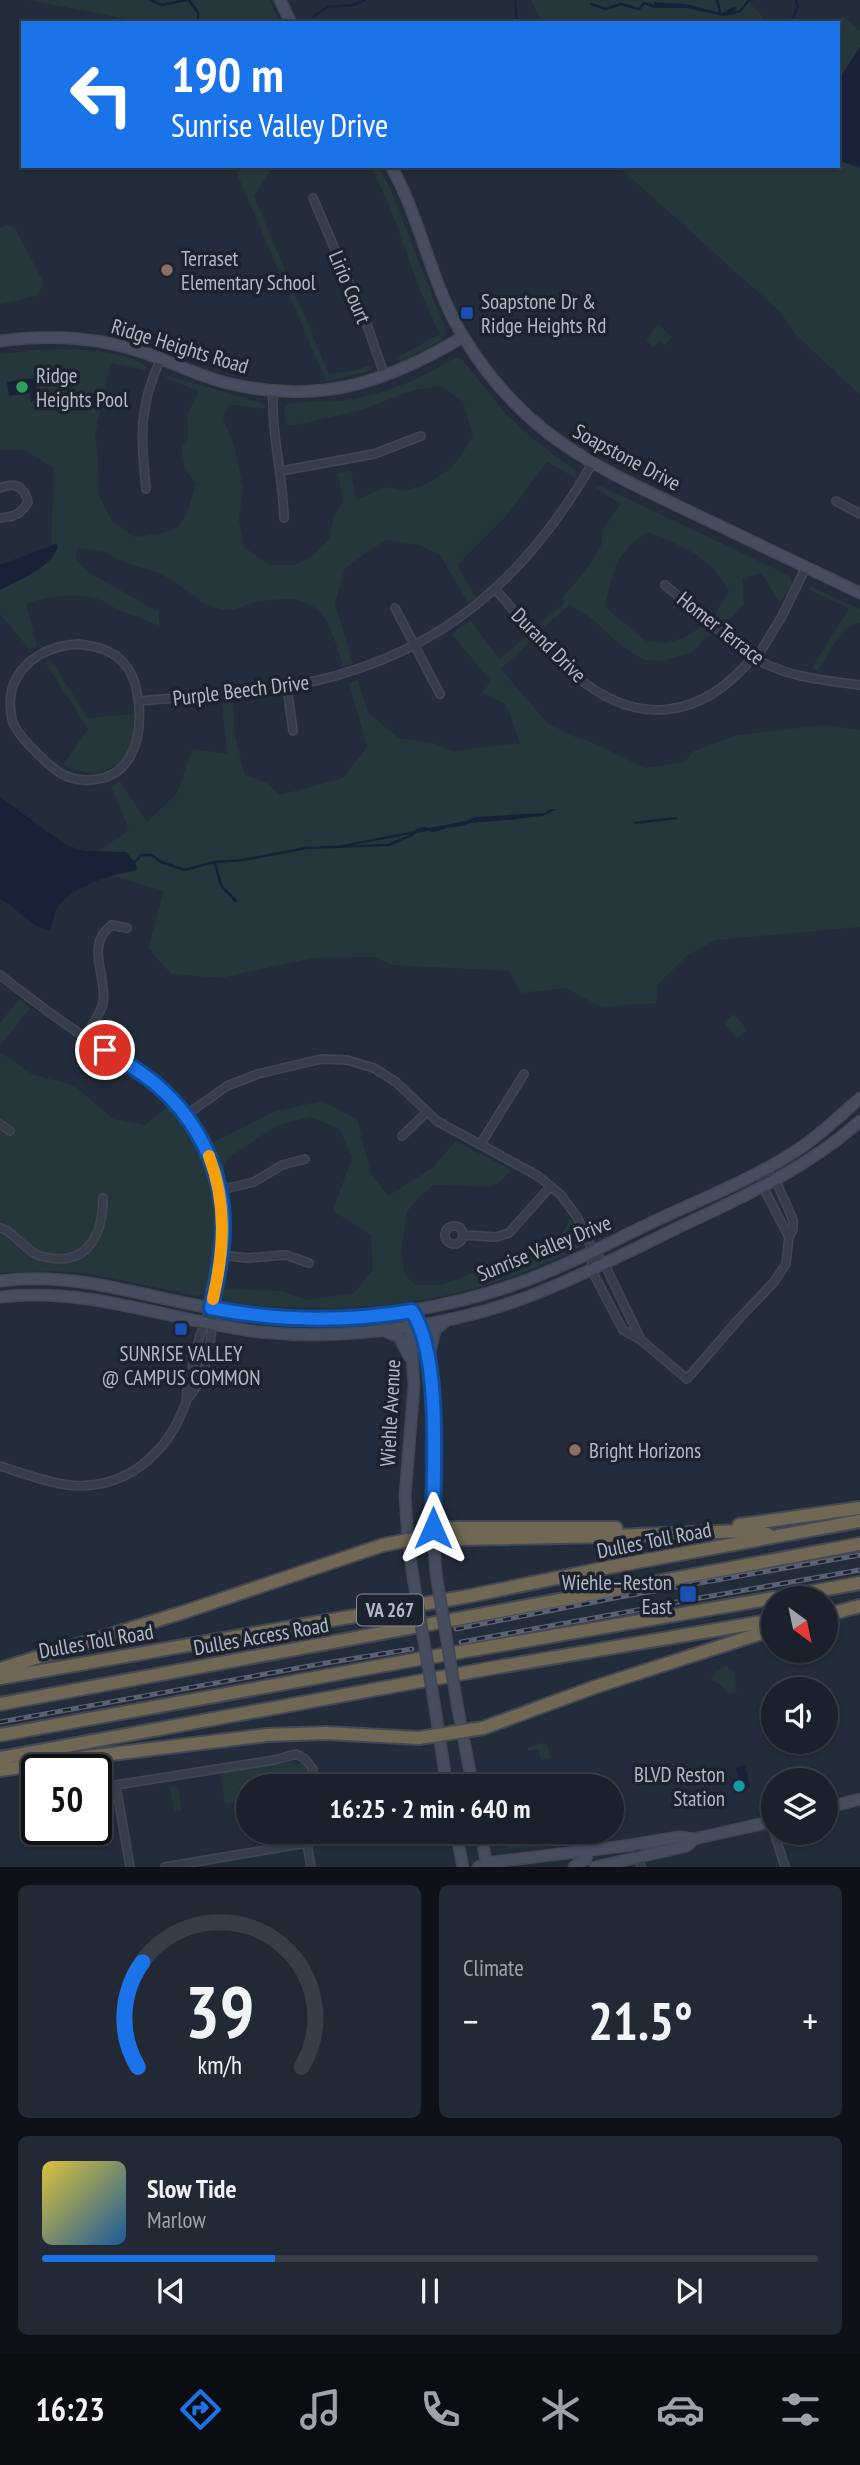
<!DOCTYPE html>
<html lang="en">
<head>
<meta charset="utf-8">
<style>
  body { margin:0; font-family:"PT Sans Narrow",sans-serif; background:#232934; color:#f1f3f6; height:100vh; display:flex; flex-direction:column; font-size:26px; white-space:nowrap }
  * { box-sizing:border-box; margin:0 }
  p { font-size:23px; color:#9fa3a9 }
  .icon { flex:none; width:38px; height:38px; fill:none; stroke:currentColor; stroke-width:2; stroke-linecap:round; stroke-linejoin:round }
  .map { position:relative; height:1867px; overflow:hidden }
  .sheet { display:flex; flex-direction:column; gap:18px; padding:18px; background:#0e1218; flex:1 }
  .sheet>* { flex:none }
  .top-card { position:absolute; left:21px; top:21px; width:819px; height:147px; border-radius:0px; box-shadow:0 2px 5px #0004,0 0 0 2px #383e48; background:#1a73e8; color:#fff; overflow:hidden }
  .needle { width:46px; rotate:147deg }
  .fabs { position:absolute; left:761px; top:1586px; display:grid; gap:14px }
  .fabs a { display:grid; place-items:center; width:77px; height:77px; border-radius:50%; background:#1a212c; box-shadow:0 2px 5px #0004,0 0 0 2px #383e48; font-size:35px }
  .speed { position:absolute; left:21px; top:1754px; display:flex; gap:14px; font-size:35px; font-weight:700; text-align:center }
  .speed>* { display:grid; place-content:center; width:91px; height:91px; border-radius:50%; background:#1a212c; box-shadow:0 2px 5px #0004,0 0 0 2px #383e48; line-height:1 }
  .speed .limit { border:4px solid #111; border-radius:10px; background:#fff; color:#111 }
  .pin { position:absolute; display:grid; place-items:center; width:60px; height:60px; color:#fff; margin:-30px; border:4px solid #fff; border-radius:50%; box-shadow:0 2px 7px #0007 }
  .me { position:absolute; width:77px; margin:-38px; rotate:0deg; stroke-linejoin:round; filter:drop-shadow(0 0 5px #0008) }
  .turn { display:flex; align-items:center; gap:24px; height:147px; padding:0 35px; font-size:32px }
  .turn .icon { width:91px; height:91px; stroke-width:2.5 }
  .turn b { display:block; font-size:49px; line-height:60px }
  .big { font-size:52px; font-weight:600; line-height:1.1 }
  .sheet .tile { flex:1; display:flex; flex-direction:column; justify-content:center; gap:10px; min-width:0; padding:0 24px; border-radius:10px; background:#232934 }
  .sheet .dial { align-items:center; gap:0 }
  .dial svg { height:182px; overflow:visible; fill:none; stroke:#383e48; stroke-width:7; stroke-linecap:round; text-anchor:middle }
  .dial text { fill:#f1f3f6; stroke:none }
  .song { display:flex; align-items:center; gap:21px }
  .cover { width:84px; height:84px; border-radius:10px; background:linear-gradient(135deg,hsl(50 70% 55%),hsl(210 70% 35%)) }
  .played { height:7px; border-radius:4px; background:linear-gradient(90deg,#1a73e8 30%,#383e48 30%) }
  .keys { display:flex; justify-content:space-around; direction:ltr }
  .heat { display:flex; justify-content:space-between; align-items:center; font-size:38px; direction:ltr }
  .sheet .tiles { flex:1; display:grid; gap:18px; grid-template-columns:1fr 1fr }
  .tile:last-child { grid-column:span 2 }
  .trip { position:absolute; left:236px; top:1774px; width:388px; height:70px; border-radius:35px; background:#1a212c; box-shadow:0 2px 5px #0004,0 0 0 2px #383e48; font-weight:600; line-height:70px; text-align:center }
  .menu { display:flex; height:112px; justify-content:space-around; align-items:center; background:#0a0d12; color:#9fa3a9 }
  .menu .icon { width:49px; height:49px }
  .menu .on { color:#1a73e8 }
  .menu b { font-size:32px; color:#f1f3f6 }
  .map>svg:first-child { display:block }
  .green { fill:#25373b }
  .water { fill:#172238 }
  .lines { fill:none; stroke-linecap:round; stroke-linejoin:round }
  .stream { stroke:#172238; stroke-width:2.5 }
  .street-casing { stroke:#404753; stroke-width:10 }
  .secondary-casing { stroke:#404753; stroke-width:13 }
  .highway-casing { stroke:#424955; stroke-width:16 }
  .street { stroke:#373e4b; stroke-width:7 }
  .secondary { stroke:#454d5e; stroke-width:10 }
  .highway { stroke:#706754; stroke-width:12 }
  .rail-casing { stroke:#596172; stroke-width:5 }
  .rail { stroke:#1c232f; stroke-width:2.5; stroke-dasharray:8; stroke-linecap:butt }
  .secondary-bridge-casing { stroke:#404753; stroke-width:13; stroke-linecap:butt }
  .secondary-bridge { stroke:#454d5e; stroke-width:10 }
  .route-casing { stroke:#114b97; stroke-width:18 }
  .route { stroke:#1a73e8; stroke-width:12 }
  .slow { stroke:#f59e0b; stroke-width:12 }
  .education-dot { fill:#8d6e63; stroke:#1c232f; stroke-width:2.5 }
  .transit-dot { fill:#1a4fb4; stroke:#1c232f; stroke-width:2.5 }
  .leisure-dot { fill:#2e9e5b; stroke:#1c232f; stroke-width:2.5 }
  .culture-dot { fill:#0f9aa8; stroke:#1c232f; stroke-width:2.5 }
  .labels { text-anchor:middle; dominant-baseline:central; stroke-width:7; stroke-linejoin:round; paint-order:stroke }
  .shield { fill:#1c232f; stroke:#858c99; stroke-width:2 }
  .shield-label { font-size:19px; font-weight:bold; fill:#b2b9c6 }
  .poi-label { font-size:21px; fill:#b2b9c6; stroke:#1c232f; text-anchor:start }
  .street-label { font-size:21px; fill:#b2b9c6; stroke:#1c232f }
</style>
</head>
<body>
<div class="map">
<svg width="860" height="1867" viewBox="0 0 860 1867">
  <rect width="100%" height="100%" fill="#232c3a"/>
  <path class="green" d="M28,0H269L280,23H148Z
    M531,0H747L768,23H542Z
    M843,16L860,31V47L838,81V23Z
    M838,160L860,168V395L797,336L780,312L618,166H838Z
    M237,166H273L254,196L329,374L352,371L375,364L371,371L326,381L238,176Z
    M370,166H378L390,188L446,331L442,340L402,361L394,359L440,334C411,280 401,221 370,166Z
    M6,225L15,228L44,283L38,295L22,300L0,304V228Z
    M658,324L672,337L665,345L660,341L653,347L646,340Z
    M38,350C68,349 121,348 146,366L147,371L111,363L95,434L98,460L99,496L112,521L135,537C184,531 182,530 196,484L185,469L181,447L188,437L187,415L199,391L165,378L169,376L265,404L266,409L229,404L223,418L234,445L243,488L239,520L244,547L269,565H294L311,557L329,540L334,515L343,502L338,473L351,471L357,500L385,487L404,491L426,484L452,468L473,437L463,401L440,386L414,390L361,410L296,425H286L284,408L288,404C304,401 321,402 337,401C380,396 418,381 454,358H461L507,415L537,442L575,470L577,479L547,462L506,516L457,565L476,597L468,603L440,555L419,545L385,540L345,568L335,603L353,664L343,666C327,614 320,590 257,602C249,603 239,609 232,610C221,611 210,605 200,602V600L162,574L123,562L103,551L77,548L76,560L88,572L159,612V626C145,619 132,615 117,609C112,607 108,603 103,601C80,592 48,595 26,604L37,646L30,650L0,614V590L44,565L54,556L56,544L51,545L54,468L24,450H0V354Z
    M599,485L788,575C797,584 786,594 780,603L761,573L742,578L744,604L724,626L714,616L729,590C708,555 684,547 647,532C612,557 615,568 605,607L646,641L665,643L681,639L703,626L711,634L692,652L662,661L644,660L623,647L591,618L570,605L543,628L540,624L565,602L561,599L586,570L601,546L603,529L621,504L594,488Z
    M812,587L860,609V623L844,629L818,670L811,669L849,609L808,589Z
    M471,621L499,659L527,636L531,641L501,669L547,723L577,738L587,740L645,768L685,762L694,751L738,735L824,725L860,730V927L716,940L688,955L658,984L656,1003L601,1007L566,988L520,993L510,971L392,965L374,957L312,958L221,978L171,974L148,948L164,891L113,876L137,870L108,853L97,852L129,830L111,786L120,781L147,822L177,793L192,749L227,754L222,703L233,702L235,737L245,775L267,783L280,795L343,778L367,747L349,683L358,680L368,713L399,738L433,743L453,751L520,743L506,704L482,693L491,681L451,634Z
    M50,659L88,718L135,714C138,759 106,787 63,765L88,729L45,662Z
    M19,999L30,1008L0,1046V1023Z
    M734,1014L747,1030L737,1038L724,1023Z
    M0,1052L32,1074L75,1086L113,1119L145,1125L170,1105C209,1147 223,1201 214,1258C213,1269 211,1285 204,1294L197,1296L91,1274L55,1271L0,1273Z
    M322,1101L357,1119L371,1174L388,1196L432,1168L456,1141L511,1170L502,1180L491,1187L434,1185L419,1197L407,1212L401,1252L405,1275L415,1285H441L478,1271C504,1283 563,1245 570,1218L581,1238L582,1245L576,1250C461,1306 355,1316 229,1303C222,1300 221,1296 223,1289L282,1291L307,1300L354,1293L373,1269L371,1235L333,1211L352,1157L340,1129L311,1117L277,1125L228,1158L223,1170L212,1143L273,1112Z
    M726,1666L734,1672L737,1692L728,1694L721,1685L711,1680L716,1671Z
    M543,1743L547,1745L551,1758L541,1760L538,1749L529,1751L527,1748Z
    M293,1759L294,1764L301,1763V1760L307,1769L302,1787H248V1800L225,1804L220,1772Z
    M178,1786L182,1811L174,1812L170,1787Z
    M555,1832H580L581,1843L548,1846L546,1834Z
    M536,1837L539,1847L504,1849L520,1840Z"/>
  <path class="water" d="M654,2L686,4L721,13L735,6L737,8L729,15L723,16L687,8H654Z
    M860,47V168L838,160V81Z
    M35,378L38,401L31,402L30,393L9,396L7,382Z
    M56,544L58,547C49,569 20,579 0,590V565Z
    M0,797L66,845L84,851L126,852L135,862L137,870C111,874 78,885 60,904C53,911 54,922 50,930C37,931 14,906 0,899Z
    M550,809H557L543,816L471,823L342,847L341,845L466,821L475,817L545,813Z
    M745,1765L750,1787L741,1789L736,1767Z"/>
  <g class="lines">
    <path class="stream" d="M150,0L162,5L186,0
      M189,0L198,13V23
      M515,0L517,23
      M717,0L720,11L718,14
      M591,4L606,9L621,4L639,9L644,3L655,7
      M730,14L740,11L749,0
      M314,16L328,7L353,5L365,0
      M795,23L793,19L798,6L796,0
      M482,821L517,818
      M635,823L676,818
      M452,826L466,824
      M135,862L141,855H152L161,862L185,870L214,862L243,860L306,848L388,845L412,835L417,830L424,828L433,831L446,827
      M214,862L222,887L236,901"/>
    <defs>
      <path id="street" d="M313,198L366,322L385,377
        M273,391C271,434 283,475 284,518
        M281,471L374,454L421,436
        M0,488C15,482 24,486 28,502C21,514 14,517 0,518
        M146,489C141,436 138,408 161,358
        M836,501L860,514
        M665,585L746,653C780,676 820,680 860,685
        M495,589C521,618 546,651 576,676C638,728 702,719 753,657
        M395,608L440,694
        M78,644C95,646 110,649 122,661C134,673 137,689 139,705C142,742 130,781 85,780C66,780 53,769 40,756C30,746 19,736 13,723C0,675 37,646 78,644Z
        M756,659L782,616L806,567
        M287,687L293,731
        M138,701C187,696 238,696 286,687C430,662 521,587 592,464
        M0,975C28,997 56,1018 86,1038C155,1083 214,1118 222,1209C225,1241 217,1272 212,1304C211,1311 213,1318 212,1325C211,1347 203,1384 187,1399
        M85,1037C91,1026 100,1015 103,1003C108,978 84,944 112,925L127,928
        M186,1115L227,1086L258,1074L321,1059L347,1060L374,1068L396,1082L437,1121L538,1176L561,1195L577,1217L593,1251L604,1263L641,1340
        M0,1124L10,1131
        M402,1136L427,1112
        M480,1145L524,1074
        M762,1170L763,1187L789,1237
        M220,1190L254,1182L282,1165L305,1159
        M445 1235a9 9 0 1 1 18 0a9 9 0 1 1-18 0Z
        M0,1228L6,1230C16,1237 25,1248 36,1254C40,1257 46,1257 51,1258C90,1264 103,1231 103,1198
        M463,1235L496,1237L509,1233L551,1186
        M593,1251L591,1269L623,1330L641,1340L687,1379L737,1321L774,1282L786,1264L789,1237L793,1229V1220L776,1181L762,1170
        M220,1255L247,1258L286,1255L309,1263
        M0,1466C22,1473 45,1482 68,1485C125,1491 168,1454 186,1402C187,1397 186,1391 188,1386C194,1362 199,1329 211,1309
        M305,1832L311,1867
        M774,1832L785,1867
        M636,1845L641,1867
        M130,1867L116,1785L274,1760L296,1754L305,1759L313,1769L306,1787
        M165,1867L307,1843"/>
      <path id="secondary" d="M280,0L291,23
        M391,166C422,221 431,285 464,338C525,437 596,467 697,515C751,541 806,567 860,593
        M0,341C50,334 100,337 148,354C173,363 197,375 223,382C316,406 384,384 463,337
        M0,1281C86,1269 166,1306 251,1314C356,1325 464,1310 561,1266C594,1252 625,1235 657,1220C704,1198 755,1178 799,1149C821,1134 840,1116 860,1098
        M0,1297C89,1286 173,1322 260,1332C348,1341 453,1326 535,1294C584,1275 632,1250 679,1227C743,1197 806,1169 860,1121
        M418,1320C434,1348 432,1411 432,1443C433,1486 432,1530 436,1573
        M410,1321L414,1386L405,1496L408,1540L413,1577
        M385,1331L399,1337L409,1356
        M430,1352L435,1330L446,1321
        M457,1704L473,1787
        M435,1708L447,1787
        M826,1808L860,1799
        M456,1832L463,1867
        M481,1832L487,1867
        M478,1867L486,1863L625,1846L679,1837L694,1839L774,1821
        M574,1867L586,1859L588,1851
        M595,1867L687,1846L694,1839"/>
      <path id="highway" d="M739,1525L860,1508
        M433,1528H616
        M777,1598L860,1583
        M826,1615L860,1606
        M0,1669L184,1612L383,1545L408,1540L613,1536L743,1531L767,1534
        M0,1678L469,1596L620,1565L860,1521
        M0,1704L860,1544
        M0,1735L413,1660L774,1598
        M0,1758L492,1668L774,1620
        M0,1770L87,1757L267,1735L326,1733L419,1738L483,1728L595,1687L774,1629"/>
    </defs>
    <use href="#street" class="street-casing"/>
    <use href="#secondary" class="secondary-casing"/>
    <use href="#highway" class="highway-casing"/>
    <use href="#street" class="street"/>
    <use href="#secondary" class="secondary"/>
    <use href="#highway" class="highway"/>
    <defs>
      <path id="rail" d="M654,1606L860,1570
        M456,1629L620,1597L860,1555
        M461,1642L643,1609
        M0,1722L326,1663L412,1649"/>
    </defs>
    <use href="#rail" class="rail-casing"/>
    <use href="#rail" class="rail"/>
    <defs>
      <path id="secondary-bridge" d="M436,1573L457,1704
        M413,1577L435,1708"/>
    </defs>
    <use href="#secondary-bridge" class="secondary-bridge-casing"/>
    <use href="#secondary-bridge" class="secondary-bridge"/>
  </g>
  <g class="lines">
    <defs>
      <path id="route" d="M105,1050C123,1061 142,1072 158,1086C199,1122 224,1174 223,1228C223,1255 216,1282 211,1308C277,1321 346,1322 412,1311C442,1357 433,1471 433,1528"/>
    </defs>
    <use href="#route" class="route-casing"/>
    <use href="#route" class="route"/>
    <path class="slow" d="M209,1156C227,1204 224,1250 213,1299"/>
  </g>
  <g class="education-dot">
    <circle cx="167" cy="270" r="7"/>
    <circle cx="575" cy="1450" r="7"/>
  </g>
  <g class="transit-dot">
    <rect x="460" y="306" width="14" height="14" rx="3.5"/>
    <rect x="174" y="1322" width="14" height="14" rx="3.5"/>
    <rect x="679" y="1585" width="18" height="18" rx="3.5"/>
  </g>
  <circle class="leisure-dot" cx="22" cy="387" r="7"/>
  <circle class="culture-dot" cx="739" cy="1786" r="7"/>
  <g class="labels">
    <rect class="shield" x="357" y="1594.5" width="66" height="31" rx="5"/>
    <g class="shield-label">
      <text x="390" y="1610">VA 267</text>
    </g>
    <g class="poi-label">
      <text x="181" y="258">Terraset<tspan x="181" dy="24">Elementary School</tspan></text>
      <text x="481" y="301">Soapstone Dr &amp;<tspan x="481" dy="24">Ridge Heights Rd</tspan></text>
      <text x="36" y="375">Ridge<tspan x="36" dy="24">Heights Pool</tspan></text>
      <text x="181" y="1353" text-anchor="middle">SUNRISE VALLEY<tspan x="181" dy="24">@ CAMPUS COMMON</tspan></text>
      <text x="589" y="1450">Bright Horizons</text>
      <text x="672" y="1582" text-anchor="end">Wiehle–Reston<tspan x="672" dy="24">East</tspan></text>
      <text x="725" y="1774" text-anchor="end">BLVD Reston<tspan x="725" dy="24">Station</tspan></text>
    </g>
    <g class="street-label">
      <text transform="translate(350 287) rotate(67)">Lirio Court</text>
      <text transform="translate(180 346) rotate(17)">Ridge Heights Road</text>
      <text transform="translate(627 457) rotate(28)">Soapstone Drive</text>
      <text transform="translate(721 628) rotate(38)">Homer Terrace</text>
      <text transform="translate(549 645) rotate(45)">Durand Drive</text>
      <text transform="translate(241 690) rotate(-7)">Purple Beech Drive</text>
      <text transform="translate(544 1248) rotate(-22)">Sunrise Valley Drive</text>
      <text transform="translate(390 1413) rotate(-87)">Wiehle Avenue</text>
      <text transform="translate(654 1540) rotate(-11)">Dulles Toll Road</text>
      <text transform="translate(261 1636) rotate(-10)">Dulles Access Road</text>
      <text transform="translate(96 1641) rotate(-10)">Dulles Toll Road</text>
    </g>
  </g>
</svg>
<div class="fabs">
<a><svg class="needle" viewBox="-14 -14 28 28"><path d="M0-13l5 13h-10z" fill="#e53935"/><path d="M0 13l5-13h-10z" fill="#9fa3a9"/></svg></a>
<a><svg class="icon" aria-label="sound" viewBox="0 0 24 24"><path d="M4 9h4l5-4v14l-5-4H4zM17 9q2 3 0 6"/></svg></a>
<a><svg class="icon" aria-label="layers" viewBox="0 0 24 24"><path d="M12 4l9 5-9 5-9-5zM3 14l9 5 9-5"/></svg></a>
</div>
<div class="speed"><div class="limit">50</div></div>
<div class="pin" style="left:105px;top:1050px;background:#d93025"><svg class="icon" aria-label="arrive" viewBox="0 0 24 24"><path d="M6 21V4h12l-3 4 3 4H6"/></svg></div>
<svg class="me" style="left:433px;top:1528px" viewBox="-20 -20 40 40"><path d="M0-17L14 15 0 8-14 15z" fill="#1a73e8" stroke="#fff" stroke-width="4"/></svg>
<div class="trip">16:25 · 2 min · 640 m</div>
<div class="top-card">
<div class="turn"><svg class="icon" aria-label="left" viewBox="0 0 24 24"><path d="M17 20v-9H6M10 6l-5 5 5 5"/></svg><div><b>190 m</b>Sunrise Valley Drive</div></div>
</div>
</div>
<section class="sheet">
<div class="tiles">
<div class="tile dial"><svg viewBox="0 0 100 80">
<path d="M14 69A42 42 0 1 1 86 69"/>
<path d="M14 69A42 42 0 0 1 16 23" stroke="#1a73e8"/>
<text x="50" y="56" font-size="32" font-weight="700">39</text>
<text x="50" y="72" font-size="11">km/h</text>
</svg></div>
<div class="tile"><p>Climate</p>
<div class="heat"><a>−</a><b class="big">21.5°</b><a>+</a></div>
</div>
<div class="tile">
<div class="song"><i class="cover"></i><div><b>Slow Tide</b><p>Marlow</p></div></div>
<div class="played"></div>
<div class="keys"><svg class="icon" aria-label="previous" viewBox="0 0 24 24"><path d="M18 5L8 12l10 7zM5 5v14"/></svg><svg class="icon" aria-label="pause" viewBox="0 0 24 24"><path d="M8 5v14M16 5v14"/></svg><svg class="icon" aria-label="next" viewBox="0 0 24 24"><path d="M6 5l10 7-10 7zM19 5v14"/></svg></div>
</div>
</div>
</section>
<nav class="menu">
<b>16:23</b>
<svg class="icon on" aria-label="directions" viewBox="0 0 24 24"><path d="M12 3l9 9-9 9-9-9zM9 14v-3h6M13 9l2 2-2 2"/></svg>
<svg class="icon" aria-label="music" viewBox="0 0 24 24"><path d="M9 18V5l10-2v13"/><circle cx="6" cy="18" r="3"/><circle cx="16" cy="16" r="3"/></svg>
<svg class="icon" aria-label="phone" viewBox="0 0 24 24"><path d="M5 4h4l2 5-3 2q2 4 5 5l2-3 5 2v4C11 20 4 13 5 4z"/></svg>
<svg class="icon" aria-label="climate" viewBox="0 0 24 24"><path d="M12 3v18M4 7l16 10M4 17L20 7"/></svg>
<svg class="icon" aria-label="car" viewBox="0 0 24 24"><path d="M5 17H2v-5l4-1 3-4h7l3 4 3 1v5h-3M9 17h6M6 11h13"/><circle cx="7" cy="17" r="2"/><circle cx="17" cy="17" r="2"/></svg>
<svg class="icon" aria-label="filters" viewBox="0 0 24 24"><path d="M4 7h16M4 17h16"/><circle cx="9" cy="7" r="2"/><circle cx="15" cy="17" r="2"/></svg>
</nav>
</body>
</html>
